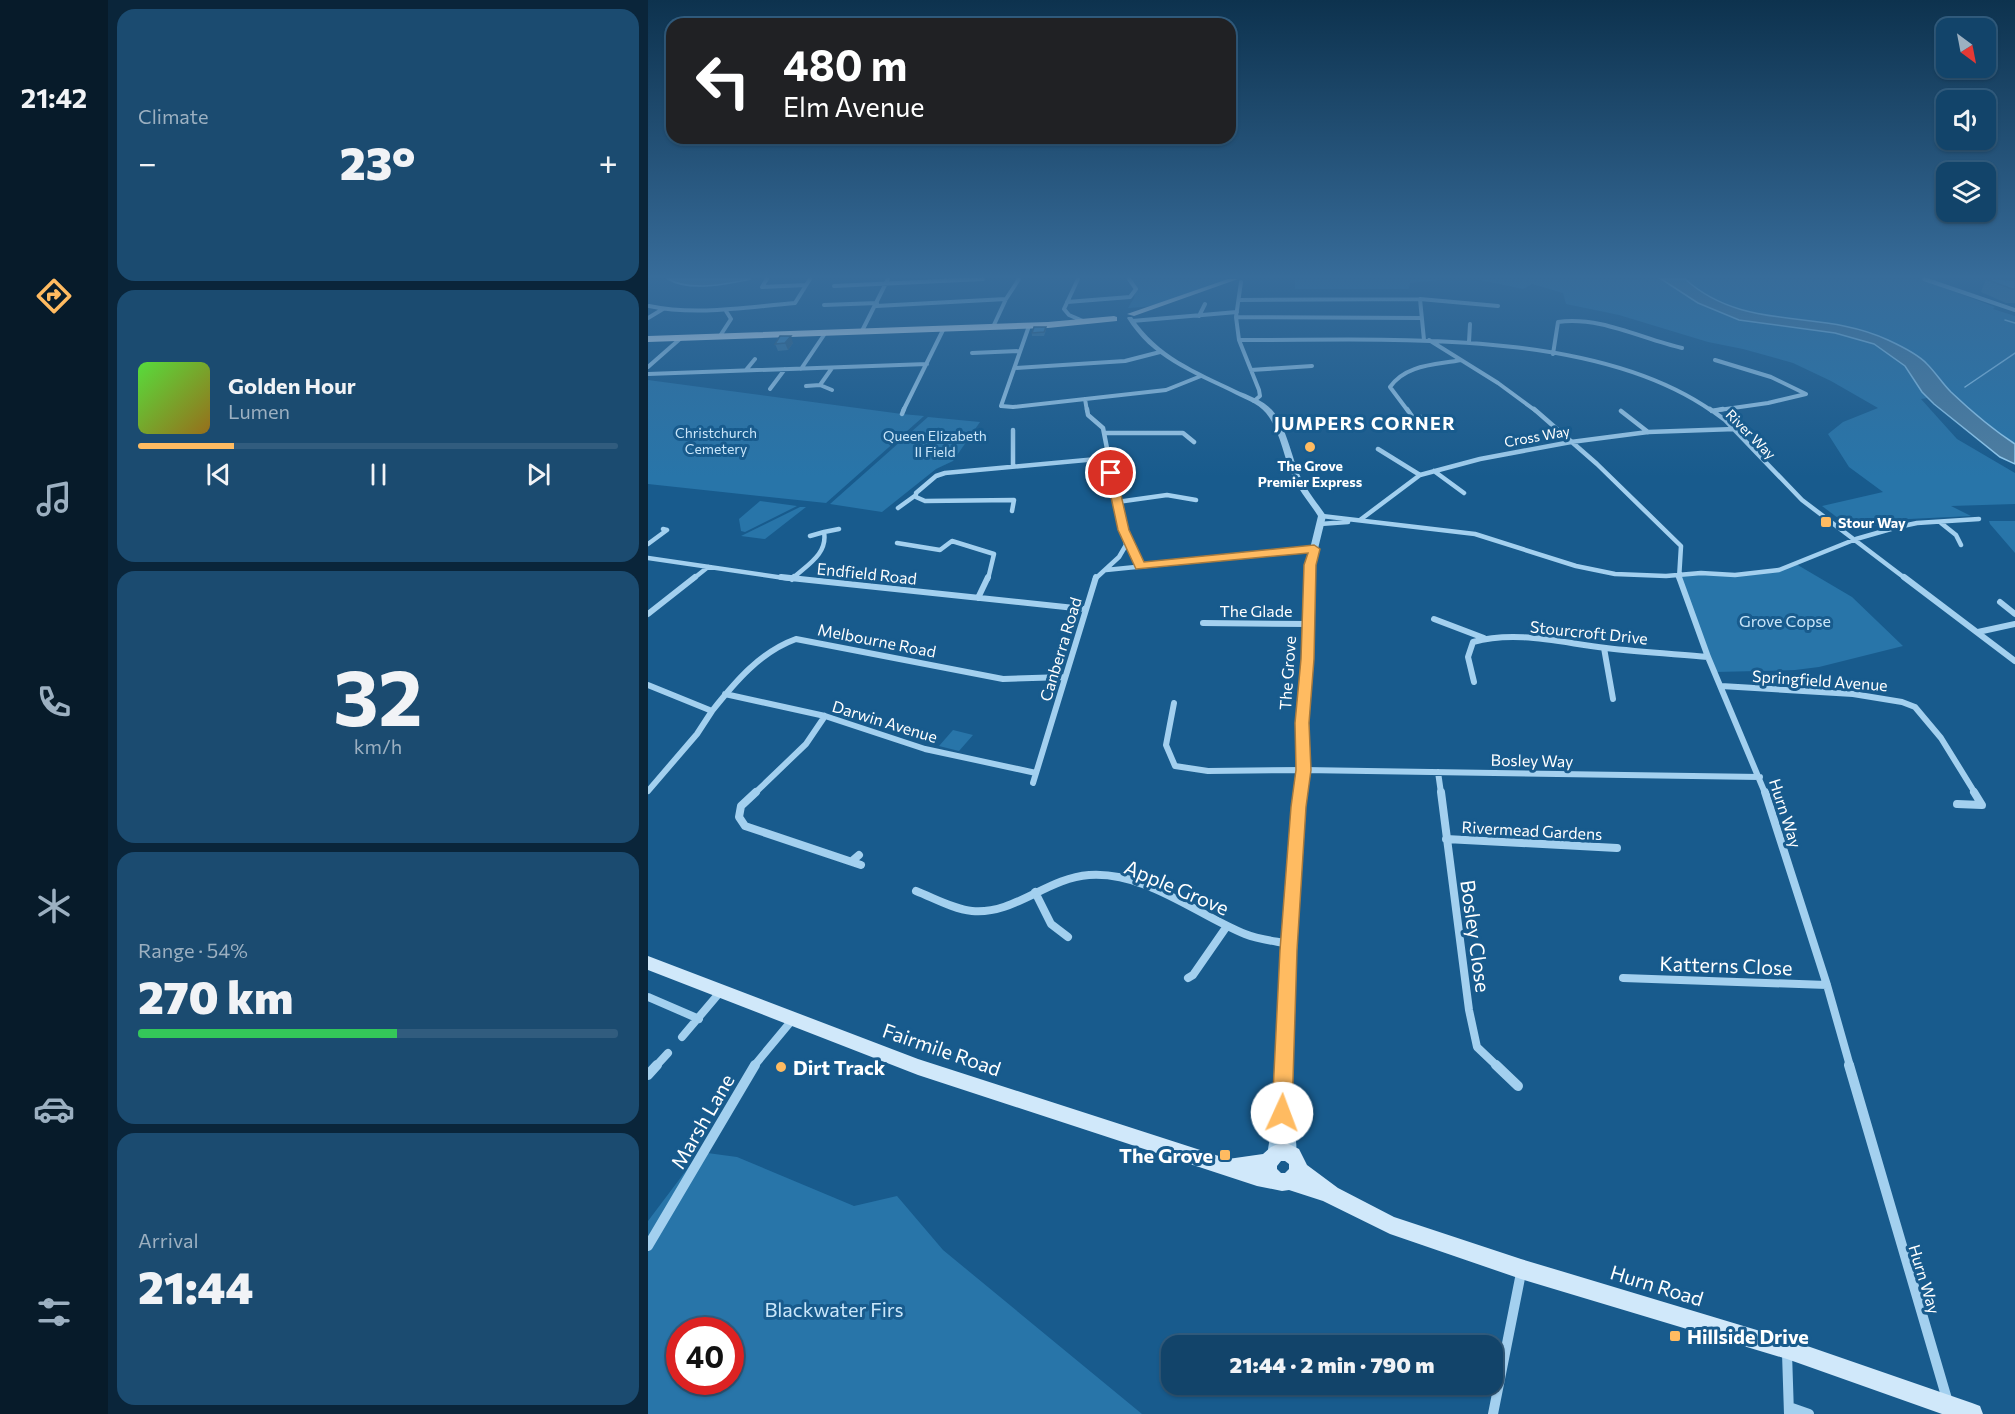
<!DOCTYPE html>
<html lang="en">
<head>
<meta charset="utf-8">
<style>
  body { margin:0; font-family:Commissioner,sans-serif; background:#1b4b70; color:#f1f3f6; height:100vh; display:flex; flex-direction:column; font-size:22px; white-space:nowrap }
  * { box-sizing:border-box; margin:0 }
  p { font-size:20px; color:#9cb0c1 }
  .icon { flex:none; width:33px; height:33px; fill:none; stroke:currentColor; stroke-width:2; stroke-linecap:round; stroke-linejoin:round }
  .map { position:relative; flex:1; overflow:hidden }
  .side { display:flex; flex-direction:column; gap:9px; padding:9px; background:#0a253a; width:540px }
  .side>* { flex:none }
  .guide { position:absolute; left:18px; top:18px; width:570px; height:126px; border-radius:18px; box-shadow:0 2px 4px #0004,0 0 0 2px #315c7e; background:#202124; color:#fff; overflow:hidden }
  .needle { width:39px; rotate:148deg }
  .tools { position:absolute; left:1288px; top:18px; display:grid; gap:12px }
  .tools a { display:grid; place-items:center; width:60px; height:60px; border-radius:12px; background:#12446a; box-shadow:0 2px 4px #0004,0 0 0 2px #315c7e; font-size:30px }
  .speed { position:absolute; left:18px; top:1317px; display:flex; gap:12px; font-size:30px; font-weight:700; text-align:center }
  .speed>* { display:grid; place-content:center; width:78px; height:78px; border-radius:50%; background:#12446a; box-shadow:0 2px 4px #0004,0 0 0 2px #315c7e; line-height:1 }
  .speed .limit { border:9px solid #d22; background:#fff; color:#111 }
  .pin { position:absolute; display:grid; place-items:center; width:51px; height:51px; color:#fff; margin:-26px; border:3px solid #fff; border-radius:50%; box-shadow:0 2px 6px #0007 }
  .me { position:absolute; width:66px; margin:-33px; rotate:2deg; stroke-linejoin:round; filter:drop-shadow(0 0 4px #0008) }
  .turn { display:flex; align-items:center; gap:21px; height:126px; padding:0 18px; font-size:27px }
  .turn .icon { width:78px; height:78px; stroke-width:2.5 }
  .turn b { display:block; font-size:42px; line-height:51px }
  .big { font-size:45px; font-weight:800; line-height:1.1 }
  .side .card { flex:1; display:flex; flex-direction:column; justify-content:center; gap:9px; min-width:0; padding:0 21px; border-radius:18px; background:#1b4b70 }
  .side .dial { align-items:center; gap:0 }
  .dial b { font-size:78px; line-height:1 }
  .song { display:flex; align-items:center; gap:18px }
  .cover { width:72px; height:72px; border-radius:9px; background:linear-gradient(135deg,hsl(110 70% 55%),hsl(40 70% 35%)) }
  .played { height:6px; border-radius:3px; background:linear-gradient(90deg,#ffbb61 20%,#315c7e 20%) }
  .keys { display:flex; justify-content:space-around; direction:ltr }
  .heat { display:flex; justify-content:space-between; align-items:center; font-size:33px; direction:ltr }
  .charge { height:9px; border-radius:4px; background:linear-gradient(90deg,#34c759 54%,#315c7e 0) }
  .trip { position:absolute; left:513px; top:1335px; width:342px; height:60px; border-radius:18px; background:#12446a; box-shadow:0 2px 4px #0004,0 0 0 2px #315c7e; font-weight:800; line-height:60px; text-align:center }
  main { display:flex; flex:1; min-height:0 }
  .menu { display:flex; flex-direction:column; width:108px; justify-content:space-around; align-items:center; background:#071b2a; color:#9cb0c1 }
  .menu .icon { width:42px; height:42px }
  .menu .on { color:#ffbb61 }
  .menu b { font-size:27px; color:#f1f3f6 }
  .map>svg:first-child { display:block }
  .green { fill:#2875a9; fill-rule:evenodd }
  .water { fill:#4e7ea1; stroke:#96cdf1; stroke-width:1.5 }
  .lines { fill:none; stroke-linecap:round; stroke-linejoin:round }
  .stream { stroke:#96cdf1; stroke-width:1.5 }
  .minor-far4 { stroke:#a3d0ef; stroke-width:4 }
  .minor-far3 { stroke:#a3d0ef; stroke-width:4.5 }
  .minor-far2 { stroke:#a3d0ef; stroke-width:6 }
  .minor-far1 { stroke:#a3d0ef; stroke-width:8 }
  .minor { stroke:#a3d0ef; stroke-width:10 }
  .tertiary { fill:#a3d0ef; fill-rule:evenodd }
  .secondary { fill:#d0e8fa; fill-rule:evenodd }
  .primary { fill:#ebf5ff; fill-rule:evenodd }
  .wall { fill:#3a749d }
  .shaded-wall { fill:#305e80 }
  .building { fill:#4487b7; stroke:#305e80; stroke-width:1.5 }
  .route { fill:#ffbb61; stroke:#a67a3f; stroke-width:1.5 }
  .poi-dot { fill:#ffbb61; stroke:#185b8d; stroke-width:2 }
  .labels { text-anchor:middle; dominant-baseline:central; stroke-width:6; stroke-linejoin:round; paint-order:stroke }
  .far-park-label { font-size:14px; fill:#c9e6fa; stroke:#185b8d }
  .far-street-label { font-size:14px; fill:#fff; stroke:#185b8d }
  .far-poi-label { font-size:14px; font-weight:bold; fill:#fff; stroke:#185b8d }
  .street-label { font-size:16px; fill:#fff; stroke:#185b8d }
  .park-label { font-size:16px; fill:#c9e6fa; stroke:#185b8d }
  .far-district-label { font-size:18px; font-weight:bold; letter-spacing:1.5px; fill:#fff; stroke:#185b8d }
  .near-street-label { font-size:20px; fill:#fff; stroke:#185b8d }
  .near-poi-label { font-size:20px; font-weight:bold; fill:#fff; stroke:#185b8d; text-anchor:start }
  .near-park-label { font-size:20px; fill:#c9e6fa; stroke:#185b8d }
</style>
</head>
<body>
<main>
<nav class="menu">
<b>21:42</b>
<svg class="icon on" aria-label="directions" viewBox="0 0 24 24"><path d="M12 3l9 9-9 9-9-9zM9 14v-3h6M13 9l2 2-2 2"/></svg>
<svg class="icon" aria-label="music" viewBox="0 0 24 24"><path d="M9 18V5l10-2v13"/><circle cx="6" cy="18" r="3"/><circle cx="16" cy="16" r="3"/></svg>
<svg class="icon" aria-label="phone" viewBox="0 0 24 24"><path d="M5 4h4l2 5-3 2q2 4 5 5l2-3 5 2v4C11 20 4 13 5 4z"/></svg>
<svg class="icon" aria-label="climate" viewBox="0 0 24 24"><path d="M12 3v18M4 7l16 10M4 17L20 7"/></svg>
<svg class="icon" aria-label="car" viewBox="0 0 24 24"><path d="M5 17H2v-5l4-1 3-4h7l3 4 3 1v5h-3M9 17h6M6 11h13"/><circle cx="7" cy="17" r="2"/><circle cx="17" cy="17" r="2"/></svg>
<svg class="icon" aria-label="filters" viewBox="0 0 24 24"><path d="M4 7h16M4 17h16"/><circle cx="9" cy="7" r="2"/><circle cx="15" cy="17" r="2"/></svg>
</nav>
<section class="side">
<div class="card"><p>Climate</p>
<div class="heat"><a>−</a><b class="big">23°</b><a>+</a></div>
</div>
<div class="card">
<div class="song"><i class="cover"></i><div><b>Golden Hour</b><p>Lumen</p></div></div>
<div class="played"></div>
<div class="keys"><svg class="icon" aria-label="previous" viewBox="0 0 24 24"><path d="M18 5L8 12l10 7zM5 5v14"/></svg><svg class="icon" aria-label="pause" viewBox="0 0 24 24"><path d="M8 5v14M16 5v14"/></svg><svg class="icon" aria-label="next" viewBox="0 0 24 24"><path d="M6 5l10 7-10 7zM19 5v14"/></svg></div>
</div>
<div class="card dial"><b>32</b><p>km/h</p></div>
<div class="card"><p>Range · 54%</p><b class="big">270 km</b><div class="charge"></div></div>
<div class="card"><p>Arrival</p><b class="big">21:44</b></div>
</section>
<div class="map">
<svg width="1367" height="1414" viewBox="0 0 1367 1414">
  <rect width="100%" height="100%" fill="#185b8d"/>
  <path class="green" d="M481,279H586L508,306L480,308L486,298L488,289Z
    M647,279H801L762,283L761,289H647Z
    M827,279H1273L1347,307L1345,309L1367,316V444L1336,421L1305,394L1273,399L1309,439L1367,473V504L1303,506L1323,516L1261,519L1206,530L1174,506L1235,492L1201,467L1180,434L1195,422L1230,408L1183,381L1145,363L1095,349L1060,342L971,315L918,304L915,293L884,284L875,289Z
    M0,380L254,414L276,416L178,503L0,484Z
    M280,417L332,422L305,461L288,469L234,512L182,504Z
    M112,501L149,506L97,532L93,531L91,519Z
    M152,507H158L117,539L93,536Z
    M1341,521H1367V553L1342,524Z
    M1148,564L1204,597L1255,646L1171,667L1147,670L1067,672L1030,575C1070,575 1110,577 1148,564Z
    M305,730L325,735L311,751L291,746Z
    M52,1152L89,1157L206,1206L249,1196L295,1250L494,1414H0V1221ZM32,1330H82V1382H32Z"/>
  <path class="water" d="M20,279H103C80,284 41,292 20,279Z
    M1013,279H1037C1097,333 1173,308 1240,340C1253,346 1270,354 1279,364C1288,373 1294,383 1303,392C1323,411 1344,429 1367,444V464L1352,457L1286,404L1274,392L1257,366L1226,344L1187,333L1091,320L1050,303Z"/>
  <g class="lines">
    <path class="stream" d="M1357,320L1367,323
      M1317,387L1367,353"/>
    <path class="minor-far4" d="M119,279L114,287L158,285
      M430,279L416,309L421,315L435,321
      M1276,279L1367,310
      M593,282L588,317L591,340L611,390L612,396L606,401
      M186,286L335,279
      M772,299L776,340
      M591,300L772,299L850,306
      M419,302L482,297L488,289L481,279
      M176,305L229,303
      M1,306C49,316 98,307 147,303L162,279
      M228,306L358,299
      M551,316L557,304
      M588,317L774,318
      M0,318L15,309
      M484,321L589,312
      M381,326L353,406L365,407L518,390L553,376
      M345,327L358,299L371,279
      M214,331L240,279
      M72,336L83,319L78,311
      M591,340C734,341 943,326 1064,411
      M781,340L850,383L888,411
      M821,342L822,324
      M324,353L372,351
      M905,354L910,322C952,316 994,339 1034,348
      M0,367L33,338
      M184,368L172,385L184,390
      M367,368L477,361L512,352
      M153,369L178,332
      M98,370L107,359
      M603,370L664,366
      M0,374L279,364
      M158,386L172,385
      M122,389L137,369
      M437,399L439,411
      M255,411L296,328
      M760,411L742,387C758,364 788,365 813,360
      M1064,411L1120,403L1158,394L1123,377L1067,360"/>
    <path class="minor-far3" d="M439,409L440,415L455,428L478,545L471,557L447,579
      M759,409L766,419
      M886,409L949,464L1033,546L1031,579
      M1062,409L1077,420L1154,500L1258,579
      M973,411L1000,432
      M1064,411L1075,409
      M254,414L256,409
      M755,423L773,417
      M365,430V466
      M456,433H535L546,442
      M730,449L772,475
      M786,471L816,493
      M469,502L519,495L548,500
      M250,508L268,495
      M364,511L366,500L277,501L268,497V493L288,476L297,473L460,458
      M674,516L827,534L928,566L967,574L1018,576L1053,573L1087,575L1131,570L1208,539L1250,527L1269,523L1331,519
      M712,520L772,475L832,459L923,442L1000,432L1087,429
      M1293,523L1308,535L1313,545
      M672,524L700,522
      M162,536L176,532
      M479,538L492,566
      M249,543L292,550L304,541L346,554L340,579
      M0,544L19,530L15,529
      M0,558L143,579
      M458,570L666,549
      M45,579L60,567
      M144,579C159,565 180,554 176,532L191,529"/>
    <path class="minor-far2" d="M133,577L436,609
      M1031,577L1060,657L1117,793
      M1256,577L1367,661
      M144,579L146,577
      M330,598L340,577
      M1352,602L1367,614
      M0,614L47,577
      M786,619L836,638
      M555,623L660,624
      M1330,632L1367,624
      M956,648L965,699
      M826,682L820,657L825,642C869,630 914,643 958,648C992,652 1026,654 1060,657
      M0,685L64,711L49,734L0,791
      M1073,686L1205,694L1254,702L1267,707L1293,738L1327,793
      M77,694L177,716L277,749L388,773
      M526,703L518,745L527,766L560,771L656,770L1112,777
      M64,711C87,682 112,652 148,639L355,679L417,677
      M790,772L793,793
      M385,783L448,577
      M107,793L158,744L177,716"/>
    <path class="minor-far1" d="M108,792L93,806L91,817L97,826L213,865
      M793,792L821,1010L829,1047L849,1066
      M1117,792L1179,985L1202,1066
      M1309,804L1334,805L1326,792
      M798,839L969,848
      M204,861L211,855
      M268,891C286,898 305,909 324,911C366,915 399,878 441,875C497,871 548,914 597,934C612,940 627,941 642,944
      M387,892L403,924L420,937
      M540,978L545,975L579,926
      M975,978L1179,985
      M0,997L51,1019
      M34,1037L73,991
      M8,1066L20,1053
      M106,1066L145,1019"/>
    <path class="minor" d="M848,1065L870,1086
      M1201,1065L1299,1399
      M0,1075L9,1065
      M0,1246L107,1065
      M1139,1353L1141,1414
      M1141,1407L1161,1414
      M845,1414L873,1273"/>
    <path class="tertiary" d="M480,317H484C510,356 547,370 588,390C599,395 615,400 624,410C639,427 643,457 653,478C659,491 670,504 678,516L666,565L665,659L659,723L662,770L656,807L641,1117C646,1127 651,1147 647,1158L641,1160L635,1156L633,1161L627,1163L621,1161L619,1155L626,1113L634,950L644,807L650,770L649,723L655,659L658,565L670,516C662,503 651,491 645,477C635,457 633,431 618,413C610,403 594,398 583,392C542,372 504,358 479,318Z"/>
    <path class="secondary" d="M0,956L270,1059L580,1159L615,1154L623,1147L632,1143H639L651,1149L659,1165L690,1188L746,1217L873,1259L1139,1339L1324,1403L1332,1406L1335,1414H1294L1139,1359L873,1279L742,1234L675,1201L641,1190L634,1191L609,1186L270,1075L0,970ZM633,1161H637L641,1164V1169L637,1173H633L629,1169V1166Z"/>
    <path class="primary" d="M580,279H590L486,316L479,314Z
      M466,316L469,317V321L400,328L0,342V336L400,322Z"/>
  </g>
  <path class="wall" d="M1338,279L1367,280V303H1358L1333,292Z
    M398,330L396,336H384V333Z
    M145,343L140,350L130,351L127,344Z"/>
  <path class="shaded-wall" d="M143,336L145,343L140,350L137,343Z"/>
  <path class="building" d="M1338,279L1367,280V289H1364Z
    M386,327H398L396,332L384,333Z
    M132,336H143L137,343L127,344Z"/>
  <linearGradient id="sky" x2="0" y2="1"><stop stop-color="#0d324e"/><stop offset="0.58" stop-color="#376c9a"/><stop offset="1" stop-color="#376c9a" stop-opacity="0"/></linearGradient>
  <rect width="1367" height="477" fill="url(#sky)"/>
  <path class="route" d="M463,470L468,473L481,530L496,562L666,545L672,549L668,565L666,659L661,723L663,770L658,807L649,950L644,1113L641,1120L634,1123L627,1120L624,1113L632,950L643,807L648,770L647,723L653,659L656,565L660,553L488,569L470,530L458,473Z"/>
  <g class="poi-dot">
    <circle cx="662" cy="447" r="6"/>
    <rect x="1172" y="516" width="12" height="12" rx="3"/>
    <circle cx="133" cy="1067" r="6"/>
    <rect x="571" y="1149" width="12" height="12" rx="3"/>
    <rect x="1021" y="1330" width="12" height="12" rx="3"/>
  </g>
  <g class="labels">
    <g class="far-park-label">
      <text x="68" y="432">Christchurch<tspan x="68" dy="16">Cemetery</tspan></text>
      <text x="287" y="435">Queen Elizabeth<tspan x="287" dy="16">II Field</tspan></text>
    </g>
    <g class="far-street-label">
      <text transform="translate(1103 434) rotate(45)">River Way</text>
      <text transform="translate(889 436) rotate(-10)">Cross Way</text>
    </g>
    <g class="far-poi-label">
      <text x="662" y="465">The Grove<tspan x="662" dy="16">Premier Express</tspan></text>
      <text x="1190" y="522" text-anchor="start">Stour Way</text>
    </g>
    <g class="street-label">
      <text transform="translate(219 573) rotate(6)">Endfield Road</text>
      <text x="608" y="610">The Glade</text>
      <text transform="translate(941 632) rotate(6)">Stourcroft Drive</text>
      <text transform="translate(229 640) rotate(11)">Melbourne Road</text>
      <text transform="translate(412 649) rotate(-73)">Canberra Road</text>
      <text transform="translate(639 673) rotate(-86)">The Grove</text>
      <text transform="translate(1172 680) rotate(4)">Springfield Avenue</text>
      <text transform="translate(237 721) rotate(17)">Darwin Avenue</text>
      <text transform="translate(884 760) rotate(1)">Bosley Way</text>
      <text transform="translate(1138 813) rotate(72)">Hurn Way</text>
      <text transform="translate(884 830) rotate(3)">Rivermead Gardens</text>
      <text transform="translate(1277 1279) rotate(73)">Hurn Way</text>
    </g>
    <g class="park-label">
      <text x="1137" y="620">Grove Copse</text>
    </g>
    <g class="far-district-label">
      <text x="717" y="423">JUMPERS CORNER</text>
    </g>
    <g class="near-street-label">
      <text transform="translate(529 887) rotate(23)">Apple Grove</text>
      <text transform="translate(828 936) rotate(82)">Bosley Close</text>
      <text transform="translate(1078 965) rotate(2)">Katterns Close</text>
      <text transform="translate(294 1049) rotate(19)">Fairmile Road</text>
      <text transform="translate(54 1121) rotate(-60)">Marsh Lane</text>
      <text transform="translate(1009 1285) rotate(17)">Hurn Road</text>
    </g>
    <g class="near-poi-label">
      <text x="145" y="1067">Dirt Track</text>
      <text x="565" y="1155" text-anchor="end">The Grove</text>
      <text x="1039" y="1336">Hillside Drive</text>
    </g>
    <g class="near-park-label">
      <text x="186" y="1309">Blackwater Firs</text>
    </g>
  </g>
</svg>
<div class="tools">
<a><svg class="needle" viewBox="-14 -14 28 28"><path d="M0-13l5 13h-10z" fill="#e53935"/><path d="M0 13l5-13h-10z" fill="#9cb0c1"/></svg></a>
<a><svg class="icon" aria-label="sound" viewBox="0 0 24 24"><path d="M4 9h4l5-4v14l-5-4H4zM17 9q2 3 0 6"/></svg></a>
<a><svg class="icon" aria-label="layers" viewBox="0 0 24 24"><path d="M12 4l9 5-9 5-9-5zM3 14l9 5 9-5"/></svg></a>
</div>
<div class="speed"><div class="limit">40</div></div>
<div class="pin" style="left:463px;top:473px;background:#d93025"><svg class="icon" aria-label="arrive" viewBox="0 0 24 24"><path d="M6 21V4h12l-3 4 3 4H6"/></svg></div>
<svg class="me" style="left:634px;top:1113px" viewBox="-20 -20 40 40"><circle r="19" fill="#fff"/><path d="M0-13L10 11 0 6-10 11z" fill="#ffbb61"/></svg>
<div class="trip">21:44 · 2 min · 790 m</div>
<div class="guide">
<div class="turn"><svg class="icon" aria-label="left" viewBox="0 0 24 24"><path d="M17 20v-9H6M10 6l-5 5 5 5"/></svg><div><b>480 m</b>Elm Avenue</div></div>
</div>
</div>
</main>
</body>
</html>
